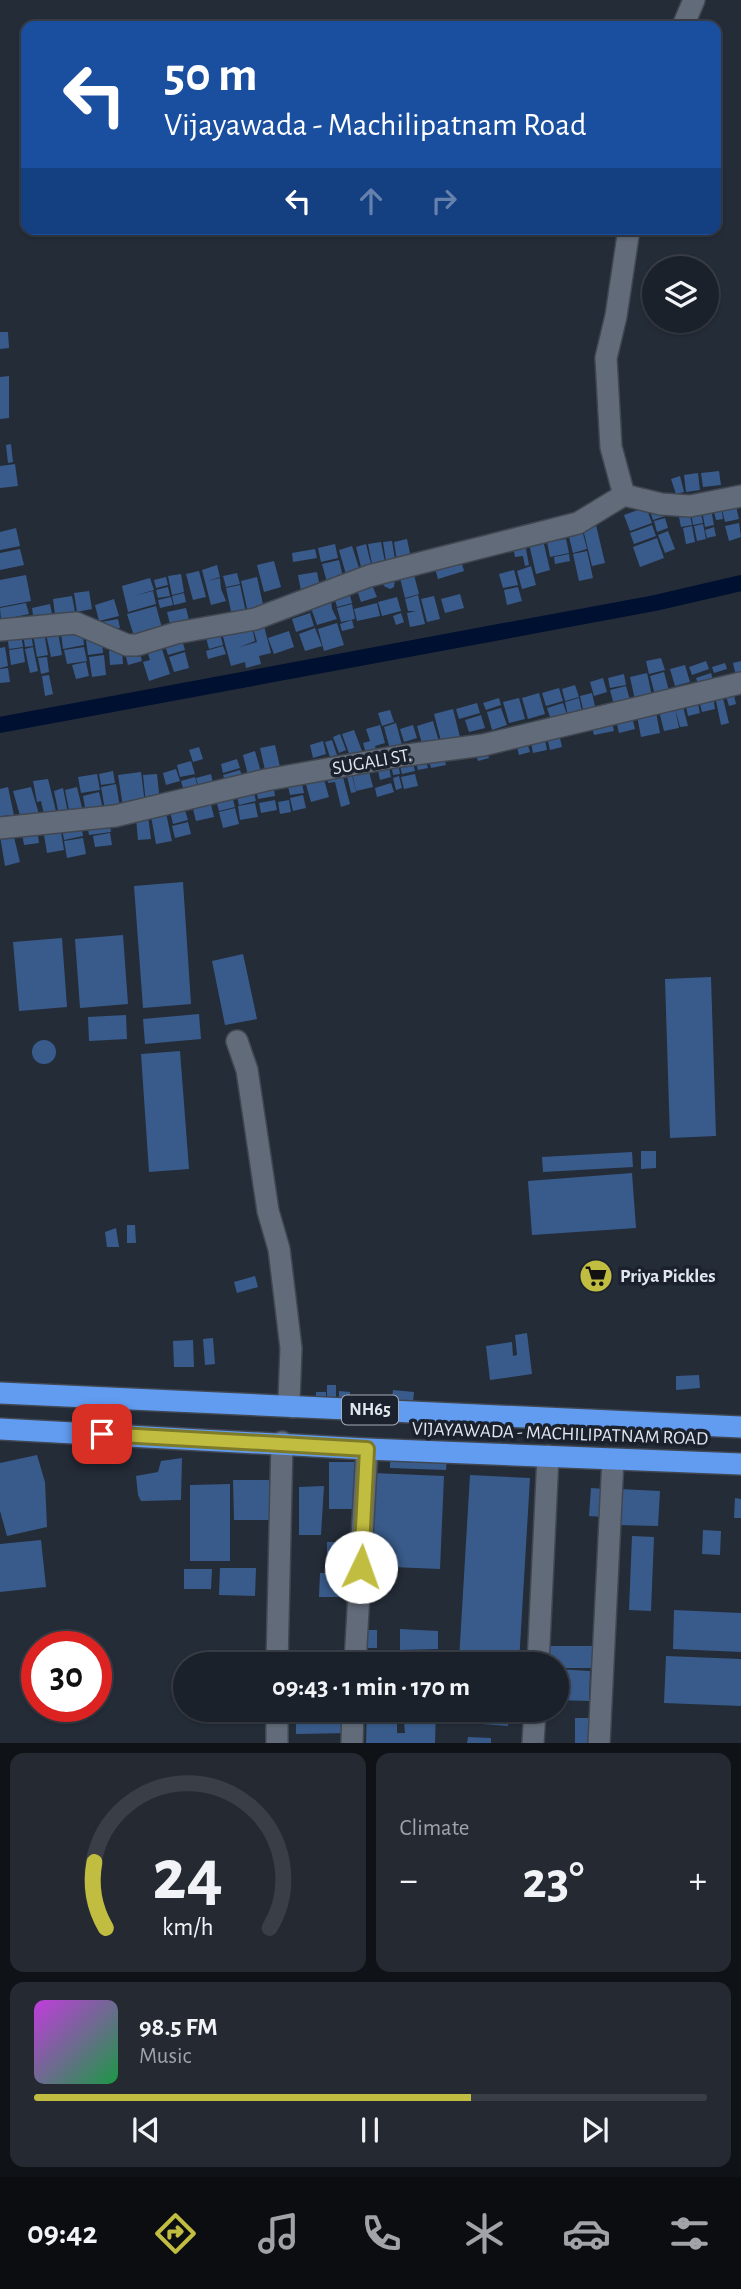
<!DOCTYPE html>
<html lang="en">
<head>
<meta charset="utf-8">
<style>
  body { margin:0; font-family:"Alegreya Sans",sans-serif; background:#242932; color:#f1f3f6; height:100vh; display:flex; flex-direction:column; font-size:26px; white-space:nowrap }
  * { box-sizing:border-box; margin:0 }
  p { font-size:23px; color:#a0a3a8 }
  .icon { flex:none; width:38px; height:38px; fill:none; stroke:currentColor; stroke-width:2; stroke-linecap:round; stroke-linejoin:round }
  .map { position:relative; height:1743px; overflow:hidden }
  .side { display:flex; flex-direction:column; gap:10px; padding:10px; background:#0f1217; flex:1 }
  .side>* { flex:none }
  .hud { position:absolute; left:21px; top:21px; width:700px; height:214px; border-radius:14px; box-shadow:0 2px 5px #0004,0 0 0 2px #393e47; background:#1a4fa0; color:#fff; overflow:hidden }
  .controls { position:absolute; left:642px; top:256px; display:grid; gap:14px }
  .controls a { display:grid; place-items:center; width:77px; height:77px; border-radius:50%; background:#1b212a; box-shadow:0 2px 5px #0004,0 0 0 2px #393e47; font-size:35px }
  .speed { position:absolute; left:21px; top:1631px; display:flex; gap:14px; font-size:35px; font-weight:700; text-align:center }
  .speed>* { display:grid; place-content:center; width:91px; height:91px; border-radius:50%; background:#1b212a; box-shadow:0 2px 5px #0004,0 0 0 2px #393e47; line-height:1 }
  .speed .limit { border:10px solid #d22; background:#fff; color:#111 }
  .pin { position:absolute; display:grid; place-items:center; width:60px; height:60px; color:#fff; margin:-30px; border-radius:14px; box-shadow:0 4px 10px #0006 }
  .me { position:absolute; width:77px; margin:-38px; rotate:3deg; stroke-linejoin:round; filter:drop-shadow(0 0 5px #0008) }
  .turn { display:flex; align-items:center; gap:24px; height:147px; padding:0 28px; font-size:32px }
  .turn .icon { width:91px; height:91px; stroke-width:2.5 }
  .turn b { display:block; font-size:49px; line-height:60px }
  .lanes { display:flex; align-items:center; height:66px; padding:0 28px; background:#0003; justify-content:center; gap:35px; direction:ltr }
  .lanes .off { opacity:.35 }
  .big { font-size:52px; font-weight:700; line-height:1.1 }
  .side .card { flex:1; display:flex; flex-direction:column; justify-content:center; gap:10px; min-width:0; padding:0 24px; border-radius:14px; background:#242932 }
  .side .dial { align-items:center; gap:0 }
  .dial svg { height:182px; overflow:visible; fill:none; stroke:#393e47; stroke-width:7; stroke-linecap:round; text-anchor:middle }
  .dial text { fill:#f1f3f6; stroke:none }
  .song { display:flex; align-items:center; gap:21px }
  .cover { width:84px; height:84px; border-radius:10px; background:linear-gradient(135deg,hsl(290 70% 55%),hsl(140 70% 35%)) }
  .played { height:7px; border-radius:4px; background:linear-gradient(90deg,#c1bd40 65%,#393e47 65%) }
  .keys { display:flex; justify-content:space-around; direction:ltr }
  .heat { display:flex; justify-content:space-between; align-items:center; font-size:38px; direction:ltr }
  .side .tiles { flex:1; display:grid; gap:10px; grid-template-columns:1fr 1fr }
  .card:last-child { grid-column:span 2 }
  .trip { position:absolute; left:173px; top:1652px; width:396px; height:70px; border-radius:35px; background:#1b212a; box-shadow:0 2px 5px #0004,0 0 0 2px #393e47; font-weight:700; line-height:70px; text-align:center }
  .menu { display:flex; height:112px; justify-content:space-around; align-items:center; background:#0b0d11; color:#a0a3a8 }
  .menu .icon { width:49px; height:49px }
  .menu .active { color:#c1bd40 }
  .menu b { font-size:32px; color:#f1f3f6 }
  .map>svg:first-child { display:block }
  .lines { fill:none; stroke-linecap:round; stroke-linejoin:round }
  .canal { stroke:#001031; stroke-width:16 }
  .building { fill:#395b8b; fill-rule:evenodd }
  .minor-casing { stroke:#404751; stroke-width:24 }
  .highway-casing { stroke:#404751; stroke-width:24 }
  .minor { stroke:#626b79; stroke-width:21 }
  .highway { stroke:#629cf1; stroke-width:21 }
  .route-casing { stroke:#7d7b2a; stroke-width:18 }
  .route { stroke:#c1bd40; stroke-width:12 }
  .labels { text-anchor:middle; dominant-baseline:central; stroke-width:7; stroke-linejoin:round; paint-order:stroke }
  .shield { fill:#1b222e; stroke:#a6acb5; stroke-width:2 }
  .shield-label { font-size:18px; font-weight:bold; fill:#e2e7ef }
  .street-label { font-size:19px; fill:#e2e7ef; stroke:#1b222e }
  .poi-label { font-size:19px; font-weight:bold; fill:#e2e7ef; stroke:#1b222e; text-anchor:start }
</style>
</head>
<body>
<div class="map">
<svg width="741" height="1743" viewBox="0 0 741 1743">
  <rect width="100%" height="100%" fill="#242c38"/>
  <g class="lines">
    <path class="canal" d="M0,725L655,603L741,583"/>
  </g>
  <path class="building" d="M0,332H8L9,348L0,349Z
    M9,376V418L0,419V377Z
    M11,444L13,462L8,463L6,445Z
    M15,464L18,486L0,488V466Z
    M719,471L721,485L703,487L701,473Z
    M698,473L700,490L686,492L684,475Z
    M680,476L684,492L676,494L671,479Z
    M735,502L739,519L725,522L721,505Z
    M721,506L723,519L716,520L713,508Z
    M646,507L652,523L630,531L624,515Z
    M663,507L665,516L653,520L650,511Z
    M700,509L703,523L693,525L691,510Z
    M711,509L714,525L705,527L702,510Z
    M689,510L692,525L681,527L678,512Z
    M665,518L668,528L657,532L654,521Z
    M739,523L741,537L729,541L725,526Z
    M703,524L706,539L697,541L694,526Z
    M596,525L605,563L592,566L583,529Z
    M652,525L656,536L634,544L630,533Z
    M692,526L695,542L686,544L683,528Z
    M714,527L716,536L707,538L705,530Z
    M16,528L20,546L0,550V532Z
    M582,530L587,549L573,553L568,533Z
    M668,531L675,549L665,553L658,535Z
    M657,538L664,558L640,567L633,547Z
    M407,539L411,558L397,561L394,542Z
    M566,539L569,553L550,557L547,542Z
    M543,540L550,570L536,574L529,544Z
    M392,541L395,559L386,561L383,542Z
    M381,542L385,562L372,564L368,544Z
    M335,544L338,558L321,562L318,548Z
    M366,544L372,568L362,571L356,547Z
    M525,544L529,565L525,566L523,556L515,557L513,546Z
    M352,546L361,574L347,578L339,550Z
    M20,549L24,565L0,570V553Z
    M315,549L317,558L293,562L292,553Z
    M587,551L593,578L579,581L573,554Z
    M569,554L570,561L555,564L554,557Z
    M460,557L464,571L438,579L434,565Z
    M339,560L343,577L327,582L322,564Z
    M274,561L281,587L264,592L257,565Z
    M217,565L220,577L208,581L220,578L221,589L226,601L211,605L202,570Z
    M531,566L536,585L522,589L517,571Z
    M514,570L518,585L503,588L499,574Z
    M199,571L206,597L193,600L186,574Z
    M413,571L419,594L405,598L399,574Z
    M317,572L320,587L301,591L298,575Z
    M237,573L240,584L226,587L223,576Z
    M181,574L184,592L172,595L168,576Z
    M26,575L31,601L0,607V580Z
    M166,577L168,585L156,588L154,580Z
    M257,577L264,609L248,613L241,581Z
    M150,578L154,590L133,596L153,591L156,604L128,612L122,586Z
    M395,579L394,587L390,589L384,586L383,582Z
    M240,585L246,613L232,616L226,588Z
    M372,585L377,597L361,602L357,590Z
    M168,587L170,596L158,598L156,590Z
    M518,587L522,601L507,605L504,590Z
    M89,591L92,609L77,612L74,593Z
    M349,591L352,603L337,607L334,596Z
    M184,593L186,602L174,605L172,596Z
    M460,594L464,608L445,613L441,599Z
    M418,595L425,624L410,627L407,613L416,611H408L405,599Z
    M72,596L75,612L55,615L53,599Z
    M434,596L440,619L427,622L421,599Z
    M171,597L173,605L160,608L158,600Z
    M397,597L401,611L382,616L378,602Z
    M114,599L119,616L99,621L95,605Z
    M331,599L332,609L337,619L317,625L310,605Z
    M26,603L29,614L1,620L0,608Z
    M377,603L380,616L357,621L354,609Z
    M50,604L53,619L34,623L32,608Z
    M352,604L355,619L341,622L337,608Z
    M156,606L162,628L134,636L127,614Z
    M186,608L189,620L170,624L167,612Z
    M310,613L314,626L296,632L292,619Z
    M401,613L404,622L396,625L393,616Z
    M118,619L120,628L102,631L101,622Z
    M352,620L354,628L342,631L340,624Z
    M263,622L271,653L259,656L261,664L246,668L245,662L231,666L222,633L252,627L255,641L240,647L257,642L252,625Z
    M337,623L344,645L324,651L318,629Z
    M315,628L322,646L305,651L299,634Z
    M82,629L84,645L63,649L61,633Z
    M219,630L223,645L209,649L205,634Z
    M289,631L294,647L274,654L268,638Z
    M44,632L48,655L37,657L33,634Z
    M58,632L62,655L51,657L46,634Z
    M21,633L23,647L9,649L7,635Z
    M31,633L33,646L25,647L23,634Z
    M181,637L185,650L168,655L164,642Z
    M102,638L103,653L88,655L86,640Z
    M160,643L170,674L149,681L143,662L150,660L146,647Z
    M223,646L226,654L208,659L206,651Z
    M5,647L8,666L0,668V648Z
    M33,647L38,671L30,673L25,649Z
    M84,647L87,661L67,664L64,650Z
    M23,648L25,662L11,665L9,650Z
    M122,650L123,664L110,665L109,651Z
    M139,650L142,661L128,665L125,653Z
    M185,652L189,668L174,672L169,657Z
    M104,655L106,675L92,677L89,657Z
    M47,657L49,672L41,674L38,658Z
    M661,658L665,670L649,674L646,661Z
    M706,661L709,669L692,675L689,667Z
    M741,661V675L736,676L733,663Z
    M86,662L89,676L76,679L72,665Z
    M725,663L727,669L714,673L712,667Z
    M685,665L690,682L675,686L670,669Z
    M8,668L10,682L0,683V669Z
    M664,672L669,691L655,695L650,676Z
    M647,673L652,696L635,700L630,677Z
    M711,673L714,684L700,689L696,678Z
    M624,674L626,685L610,688L608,678Z
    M49,675L53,694L45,696L42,676Z
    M603,678L607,692L594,696L590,682Z
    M575,685L579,697L565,701L562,689Z
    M626,686L630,700L614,705L610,690Z
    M559,688L563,701L546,706L542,693Z
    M733,691L736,704L729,706L725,693Z
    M539,693L545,714L528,719L522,698Z
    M592,693L596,711L584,714L580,696Z
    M722,694L729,723L721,725L715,696Z
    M713,697L715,709L702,712L699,700Z
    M499,698L501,705L486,710L483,703Z
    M519,698L525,719L509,723L503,702Z
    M579,698L582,712L568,716L565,702Z
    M697,699L700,713L688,716L685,702Z
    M477,703L480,713L459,719L456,709Z
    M563,703L567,715L551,720L547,708Z
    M682,703L688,726L680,727L675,708L679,728L664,731L658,707Z
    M655,707L660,733L641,737L636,711Z
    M501,708L507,725L492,730L487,712Z
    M453,709L461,741L442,745L434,714Z
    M390,710L394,722L382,726L378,713Z
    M631,713L635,729L619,733L615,716Z
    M481,715L485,728L469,732L465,720Z
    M611,717L614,731L594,735L590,721Z
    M433,721L439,742L423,747L417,726Z
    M396,723L402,745L390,749L384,727Z
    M380,725L385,743L375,746L376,750L366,753L363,743L370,741L366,729Z
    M413,725L417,738L404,742L400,729Z
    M354,730L362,751L350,756L342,734Z
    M558,730L562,747L550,750L546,733Z
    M340,734L346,750L339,753L333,737Z
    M544,734L547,750L533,753L530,737Z
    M526,738L530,752L519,755L515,740Z
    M332,740L337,755L330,757L325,742Z
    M323,741L326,754L313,758L310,745Z
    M275,745L280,767L265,770L260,748Z
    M199,747L203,759L193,762L189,750Z
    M486,748L489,758L478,761L475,750Z
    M255,751L261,772L248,775L243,755Z
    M443,754L446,765L431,768L428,758Z
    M425,758L428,768L418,770L415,760Z
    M237,759L240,768L223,773L221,764Z
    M412,759L415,771L402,774L399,762Z
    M191,761L195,774L180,777L177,765Z
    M388,763L391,777L380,780L377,766Z
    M398,763L400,774L393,775L391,764Z
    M367,764L373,787L356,791L351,768Z
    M176,769L180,781L166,785L163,773Z
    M240,770L243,779L226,784L223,775Z
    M113,771L115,783L101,785L99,774Z
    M351,771L356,792L351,793L346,772Z
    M141,772L145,804L123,807L118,775Z
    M342,773L350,804L341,807L335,782L328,783L327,777Z
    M97,774L100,790L81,793L78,777Z
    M157,774L160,802L146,804L143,775Z
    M211,774L214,788L200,792L196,778Z
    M415,774L418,786L404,789L401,777Z
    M323,776L329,797L311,802L305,781Z
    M399,776L402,788L396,790L393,778Z
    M195,777L199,791L185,795L181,781Z
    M48,779L56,811L44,814L41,801L37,802L33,781Z
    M301,779L304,793L290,795L287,782Z
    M391,783L394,792L377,797L375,788Z
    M116,784L120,807L105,810L101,787Z
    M273,784L275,796L258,799L256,787Z
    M8,787L15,820L10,822L8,815L0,817V789Z
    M31,787L39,814L21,819L13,791Z
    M77,787L83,812L70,815L65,790Z
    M63,788L68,813L59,815L54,791Z
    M253,789L256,801L239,805L236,793Z
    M99,792L103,809L86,813L83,796Z
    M303,795L306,808L293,811L290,798Z
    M232,796L235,807L219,811L216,800Z
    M275,800L277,810L261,813L259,803Z
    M289,800L291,812L280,814L278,802Z
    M255,803L258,817L240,820L238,806Z
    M211,804L214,817L196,821L193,809Z
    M184,807L188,820L173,824L170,811Z
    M235,808L239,824L223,828L219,812Z
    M166,813L172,841L156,844L151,816Z
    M148,816L151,839L138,840L136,818Z
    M109,820L111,832L89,835L87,823Z
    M188,822L191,834L175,838L172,826Z
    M81,824L83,836L64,840L62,828Z
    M60,826L64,850L47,853L43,829Z
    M37,830L39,843L24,845L22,833Z
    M13,833L20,862L5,866L0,836Z
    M110,833L112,845L95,847L93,836Z
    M83,838L86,854L67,858L64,841Z
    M183,882L191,1004L143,1008L134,886Z
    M123,935L128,1004L80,1008L75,939Z
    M62,938L67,1007L19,1011L13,942Z
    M243,954L257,1019L225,1025L212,961Z
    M711,977L716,1136L670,1138L665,979Z
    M199,1014L201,1039L145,1044L143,1019Z
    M126,1015L127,1039L89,1041L88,1017Z
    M32 1052a12 12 0 1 1 24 0a12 12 0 1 1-24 0Z
    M180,1051L189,1169L149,1172L141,1054Z
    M641,1151H656V1168L641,1169Z
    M632,1152L633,1167L543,1172L542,1157Z
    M632,1173L636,1228L532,1235L528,1181Z
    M127,1225H135L136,1243H127Z
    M116,1228L119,1247H107L105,1232Z
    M255,1276L258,1287L237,1293L234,1282Z
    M527,1333L532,1374L490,1380L486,1346L512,1342L513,1356L517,1355L515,1335Z
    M213,1338L215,1364L205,1365L203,1339Z
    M193,1340L194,1367H174L173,1341Z
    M699,1375L700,1388L676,1390V1376Z
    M327,1385H336V1399H327Z
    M393,1390L414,1392L413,1402L392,1400Z
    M339,1391L350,1392V1399H339Z
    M316,1392H326V1397H316Z
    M37,1455L45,1482L47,1527L7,1536L0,1511V1463Z
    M390,1456L447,1458L446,1470L390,1468Z
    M182,1458L181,1500L141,1501L138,1495L136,1476L158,1472L161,1461Z
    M329,1462H357V1509H329Z
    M373,1473L444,1476L440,1569L369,1566Z
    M470,1475L530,1478L519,1663L459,1660Z
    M233,1480H269V1520H234Z
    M230,1484V1561H190V1485Z
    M324,1486L321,1535H299V1487Z
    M591,1488L604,1489L603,1517L589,1516Z
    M619,1489L660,1491L658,1526L617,1525Z
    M735,1498L741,1499V1518H734Z
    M703,1530L721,1531L720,1555L702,1554Z
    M632,1536L654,1537L651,1611L629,1610Z
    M41,1540L46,1587L0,1592V1544Z
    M327,1542H347L348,1566H327Z
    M220,1568H256L255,1596L219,1595Z
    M184,1569H212L211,1589H184Z
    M320,1573H348V1597H319Z
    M674,1610L741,1613V1652L673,1649Z
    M400,1629L438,1631V1649L400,1650Z
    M362,1630H377V1648H362Z
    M549,1646H594V1668H556V1664H548Z
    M346,1652L347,1664H294V1654Z
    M666,1656L741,1659V1706L664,1703Z
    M397,1659V1664H363V1660Z
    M404,1660H434V1664H403Z
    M556,1669L590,1671L589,1701L556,1700Z
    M367,1710H436L435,1743H366ZM397,1722H404L405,1733H397Z
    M469,1710H509L508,1726L468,1723Z
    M348,1711L349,1733L296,1734V1712Z
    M575,1718H591V1743H575Z
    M468,1737L491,1738V1743H467Z"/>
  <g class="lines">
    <defs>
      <path id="minor" d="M683,26L694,0
        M629,229L616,316L606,358L611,447L624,495L661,504L690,506L741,496
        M0,630L76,623L127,645H137L176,633L255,619L369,576L578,523L624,495
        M0,828L115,816L266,780L400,756L483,745L741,683
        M237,1041L247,1070L268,1211L279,1249L291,1348L289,1401L293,1407
        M277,1664L282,1442
        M355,1664L367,1449
        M538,1664L548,1456
        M277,1710V1743
        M352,1743L353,1710
        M533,1743L535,1710
        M599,1743L613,1459"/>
      <path id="highway" d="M0,1393L741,1427
        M0,1429L367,1449L741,1464"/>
    </defs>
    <use href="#minor" class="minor-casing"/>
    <use href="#highway" class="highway-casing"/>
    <use href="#minor" class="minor"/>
    <use href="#highway" class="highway"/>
  </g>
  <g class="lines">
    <defs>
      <path id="route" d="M102,1434L367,1449L361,1567"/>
    </defs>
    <use href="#route" class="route-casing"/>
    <use href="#route" class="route"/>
  </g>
  <defs>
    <symbol id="supermarket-disc" viewBox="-11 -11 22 22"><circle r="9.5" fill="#c1bd40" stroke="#1b222e"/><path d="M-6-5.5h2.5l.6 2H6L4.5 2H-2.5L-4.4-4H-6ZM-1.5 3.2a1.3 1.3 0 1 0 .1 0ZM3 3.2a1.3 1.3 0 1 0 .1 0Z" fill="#111"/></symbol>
  </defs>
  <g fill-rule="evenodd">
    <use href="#supermarket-disc" x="577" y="1257" width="38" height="38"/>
  </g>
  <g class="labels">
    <rect class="shield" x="342" y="1395.5" width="56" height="29" rx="5"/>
    <g class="shield-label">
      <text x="370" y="1410">NH65</text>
    </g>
    <g class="street-label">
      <text transform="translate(372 762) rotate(-10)">SUGALI ST.</text>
      <text transform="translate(560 1434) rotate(2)">VIJAYAWADA - MACHILIPATNAM ROAD</text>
    </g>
    <g class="poi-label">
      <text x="620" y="1276">Priya Pickles</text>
    </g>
  </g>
</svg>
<div class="controls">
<a><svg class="icon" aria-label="layers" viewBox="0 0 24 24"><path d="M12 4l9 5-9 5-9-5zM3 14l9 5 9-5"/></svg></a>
</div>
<div class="speed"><div class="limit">30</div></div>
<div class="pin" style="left:102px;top:1434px;background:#d93025"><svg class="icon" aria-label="arrive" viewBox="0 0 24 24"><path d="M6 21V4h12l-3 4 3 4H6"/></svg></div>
<svg class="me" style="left:361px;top:1567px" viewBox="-20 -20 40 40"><circle r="19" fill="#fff"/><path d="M0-13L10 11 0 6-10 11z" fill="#c1bd40"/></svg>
<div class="trip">09:43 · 1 min · 170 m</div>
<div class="hud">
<div class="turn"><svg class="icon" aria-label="left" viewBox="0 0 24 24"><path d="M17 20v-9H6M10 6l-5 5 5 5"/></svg><div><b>50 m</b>Vijayawada - Machilipatnam Road</div></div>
<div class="lanes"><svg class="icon" aria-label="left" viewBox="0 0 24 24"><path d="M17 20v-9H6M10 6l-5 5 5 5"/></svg><svg class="icon off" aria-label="ahead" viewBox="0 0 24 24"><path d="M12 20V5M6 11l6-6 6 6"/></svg><svg class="icon off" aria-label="right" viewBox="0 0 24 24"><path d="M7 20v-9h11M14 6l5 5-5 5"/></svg></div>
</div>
</div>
<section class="side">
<div class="tiles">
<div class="card dial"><svg viewBox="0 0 100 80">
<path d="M14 69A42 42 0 1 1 86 69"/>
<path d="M14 69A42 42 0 0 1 9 40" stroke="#c1bd40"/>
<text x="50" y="56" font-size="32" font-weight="700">24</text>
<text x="50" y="72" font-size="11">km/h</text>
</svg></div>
<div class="card"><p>Climate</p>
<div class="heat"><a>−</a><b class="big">23°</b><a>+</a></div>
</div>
<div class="card">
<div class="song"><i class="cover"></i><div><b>98.5 FM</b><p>Music</p></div></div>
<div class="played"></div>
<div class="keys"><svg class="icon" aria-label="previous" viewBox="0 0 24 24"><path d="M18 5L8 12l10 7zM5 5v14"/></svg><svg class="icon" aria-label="pause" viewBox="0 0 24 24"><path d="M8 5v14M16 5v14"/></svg><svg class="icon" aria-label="next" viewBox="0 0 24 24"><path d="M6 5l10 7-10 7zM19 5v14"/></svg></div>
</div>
</div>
</section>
<nav class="menu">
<b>09:42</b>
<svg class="icon active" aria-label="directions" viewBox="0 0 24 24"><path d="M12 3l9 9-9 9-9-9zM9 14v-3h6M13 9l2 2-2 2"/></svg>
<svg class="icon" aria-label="music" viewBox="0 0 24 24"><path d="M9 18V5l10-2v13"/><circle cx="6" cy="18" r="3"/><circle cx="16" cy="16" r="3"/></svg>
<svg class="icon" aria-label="phone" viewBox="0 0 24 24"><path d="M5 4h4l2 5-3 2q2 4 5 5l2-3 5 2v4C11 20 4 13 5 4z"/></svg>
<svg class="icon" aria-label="climate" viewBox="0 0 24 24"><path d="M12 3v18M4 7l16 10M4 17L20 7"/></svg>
<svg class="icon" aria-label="car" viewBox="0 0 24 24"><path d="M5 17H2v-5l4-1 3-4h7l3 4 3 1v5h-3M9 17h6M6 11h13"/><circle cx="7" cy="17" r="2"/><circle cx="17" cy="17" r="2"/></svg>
<svg class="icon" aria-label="filters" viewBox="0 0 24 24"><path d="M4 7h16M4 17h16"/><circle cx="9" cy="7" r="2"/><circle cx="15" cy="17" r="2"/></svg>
</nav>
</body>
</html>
